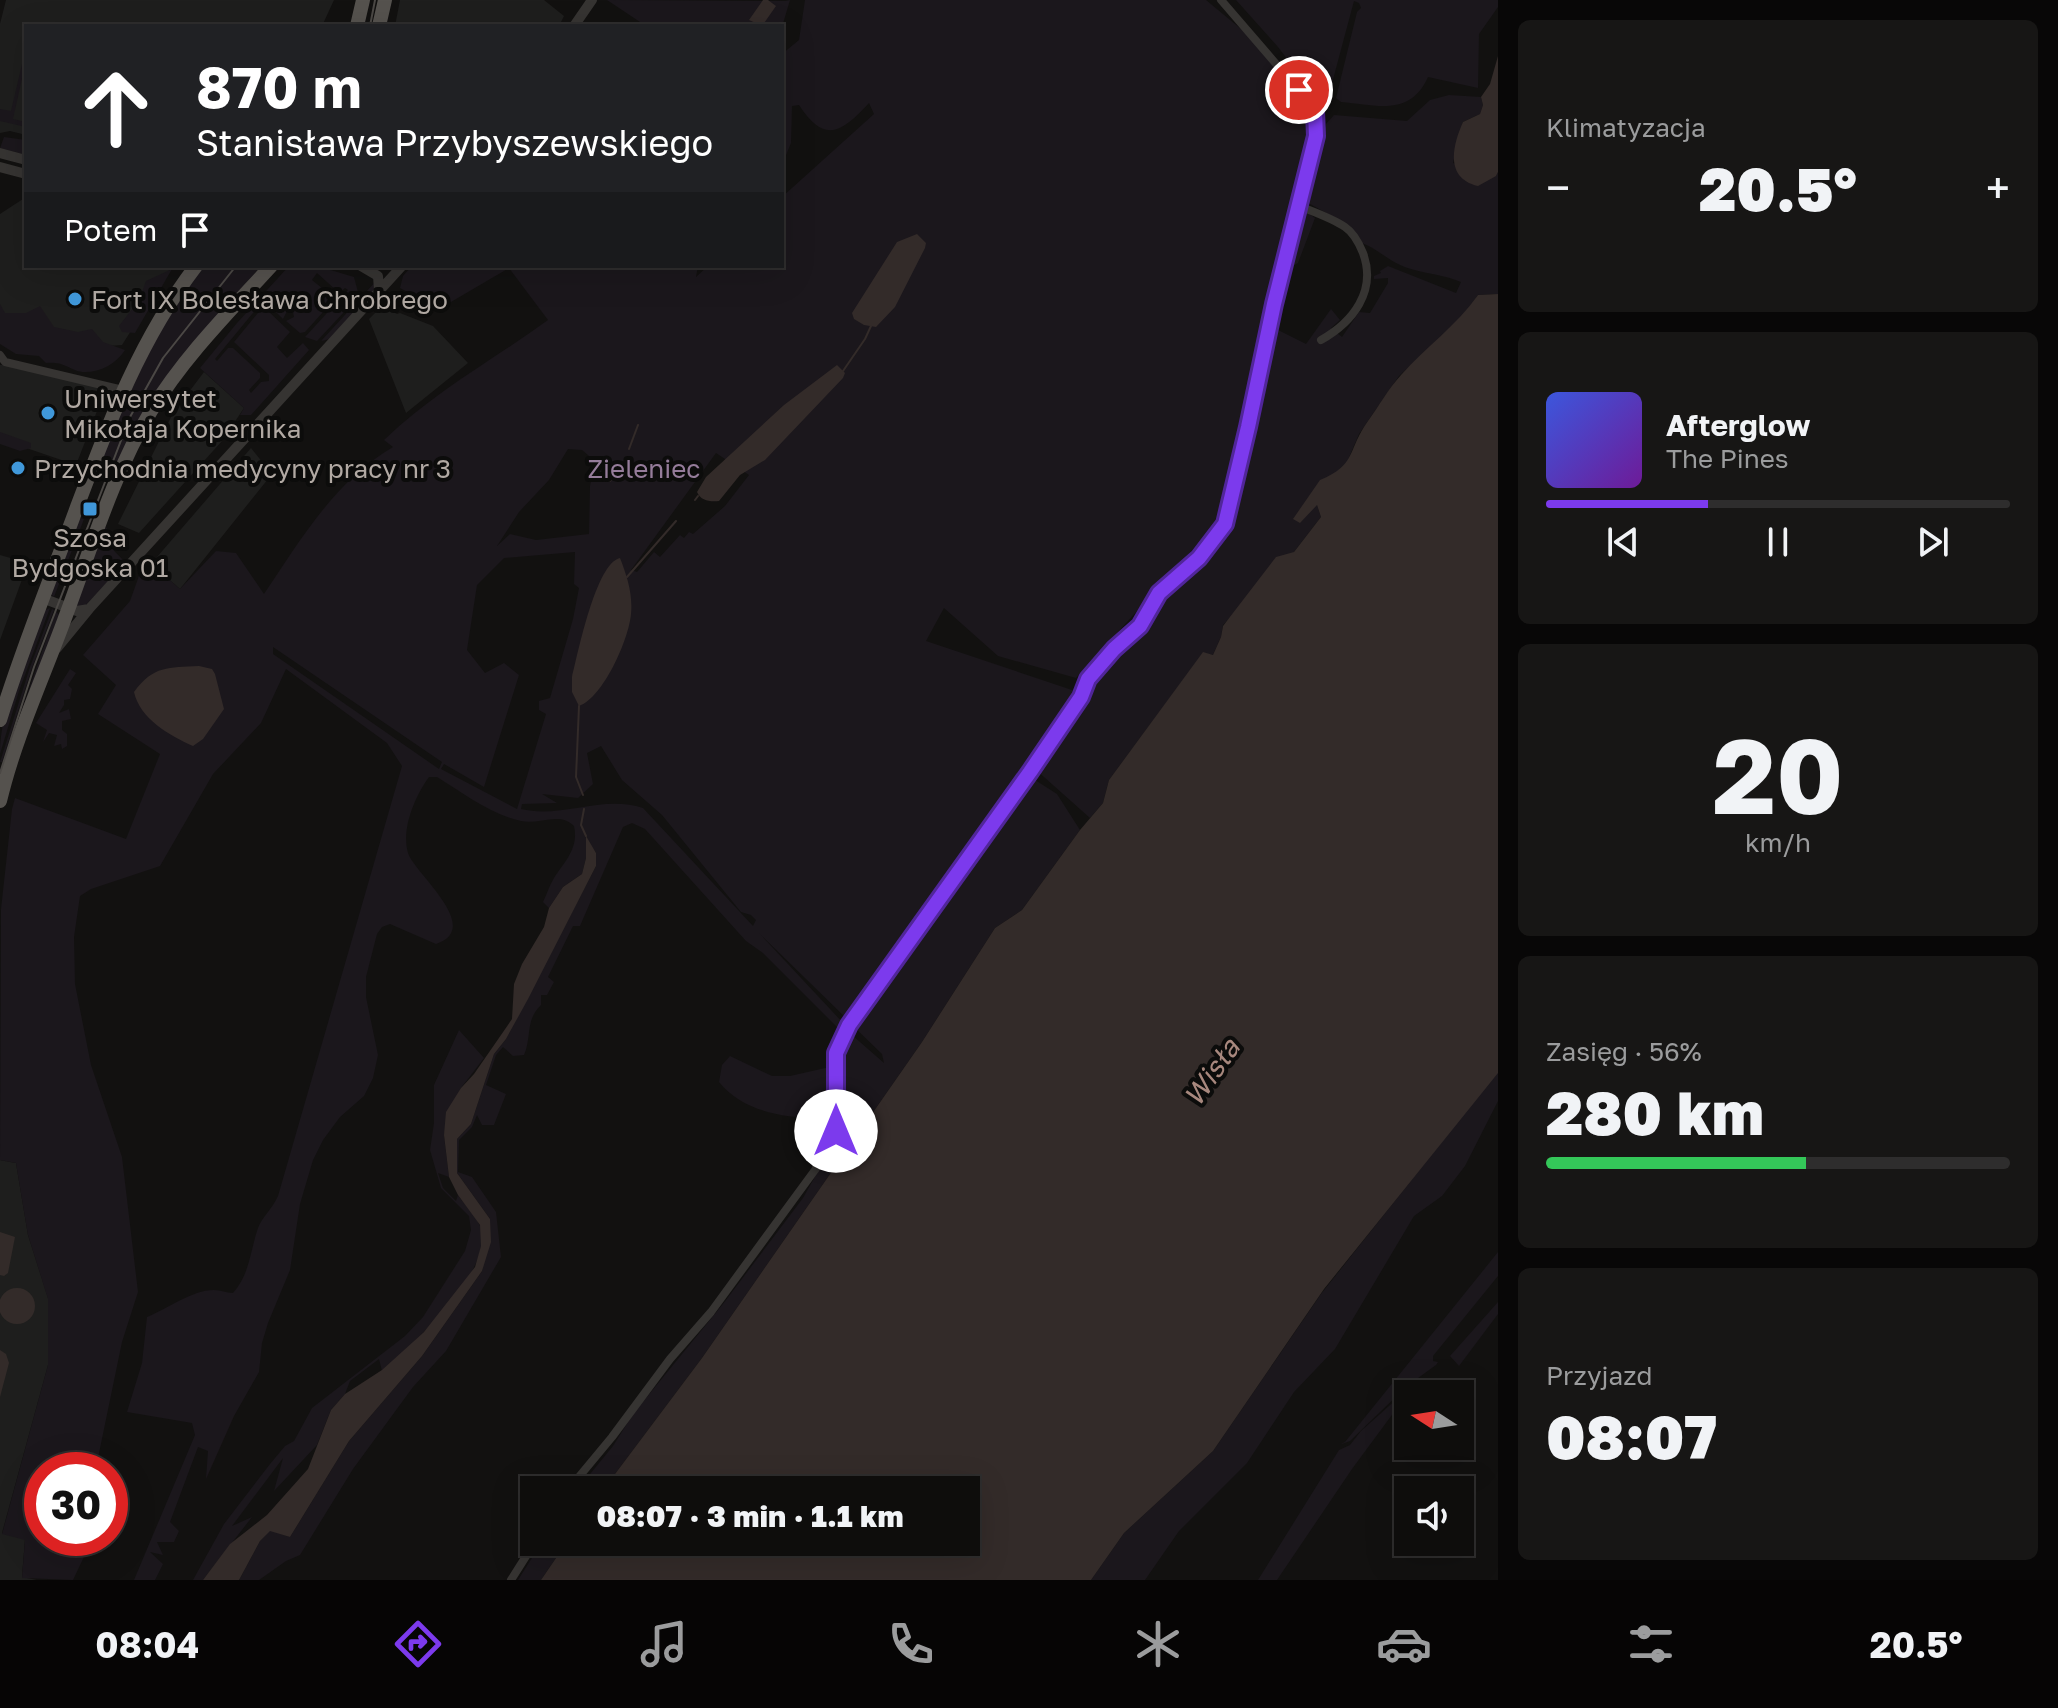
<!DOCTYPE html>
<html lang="pl">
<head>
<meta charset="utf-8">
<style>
  body { margin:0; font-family:"Golos Text",sans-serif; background:#171615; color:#f1f3f6; height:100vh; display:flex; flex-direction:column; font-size:30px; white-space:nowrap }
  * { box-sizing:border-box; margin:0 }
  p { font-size:26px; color:#9b9c9d }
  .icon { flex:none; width:44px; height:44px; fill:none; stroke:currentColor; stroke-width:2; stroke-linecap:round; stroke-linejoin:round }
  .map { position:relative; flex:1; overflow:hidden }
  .details { display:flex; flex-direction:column; gap:20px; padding:20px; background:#080707; width:560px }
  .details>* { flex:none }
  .top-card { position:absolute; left:24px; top:24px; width:760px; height:244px; border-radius:0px; box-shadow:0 8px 32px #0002,0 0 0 2px #2e2d2d; background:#202124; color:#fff; overflow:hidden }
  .needle { width:52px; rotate:282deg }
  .buttons { position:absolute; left:1394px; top:1380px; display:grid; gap:16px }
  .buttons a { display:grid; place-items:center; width:80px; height:80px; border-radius:0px; background:#0e0d0c; box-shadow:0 8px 32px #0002,0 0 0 2px #2e2d2d; font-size:40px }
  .speed { position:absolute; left:24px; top:1452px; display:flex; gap:16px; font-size:40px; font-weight:700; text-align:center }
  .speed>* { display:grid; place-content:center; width:104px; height:104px; border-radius:50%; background:#0e0d0c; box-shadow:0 8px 32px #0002,0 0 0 2px #2e2d2d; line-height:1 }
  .speed .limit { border:12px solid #d22; background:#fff; color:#111 }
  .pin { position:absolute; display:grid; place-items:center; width:68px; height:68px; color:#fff; margin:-34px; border:4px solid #fff; border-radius:50%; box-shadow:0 2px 8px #0007 }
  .me { position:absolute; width:88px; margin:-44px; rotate:0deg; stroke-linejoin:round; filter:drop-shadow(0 0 6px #0008) }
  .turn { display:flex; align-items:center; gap:28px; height:168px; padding:0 40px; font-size:36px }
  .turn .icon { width:104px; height:104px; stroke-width:2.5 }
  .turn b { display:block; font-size:56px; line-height:68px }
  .then { display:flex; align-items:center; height:76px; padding:0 40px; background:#0003; gap:16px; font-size:30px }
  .big { font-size:60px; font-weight:800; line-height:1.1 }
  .details .widget { flex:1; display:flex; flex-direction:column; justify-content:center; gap:12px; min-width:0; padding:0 28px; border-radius:12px; background:#171615 }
  .details .dial { align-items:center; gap:0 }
  .dial b { font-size:104px; line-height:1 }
  .song { display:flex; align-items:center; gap:24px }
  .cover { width:96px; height:96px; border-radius:12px; background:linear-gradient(135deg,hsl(230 70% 55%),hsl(280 70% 35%)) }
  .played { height:8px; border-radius:4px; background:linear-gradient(90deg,#7c3aed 35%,#2e2d2d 35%) }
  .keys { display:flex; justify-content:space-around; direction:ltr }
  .heat { display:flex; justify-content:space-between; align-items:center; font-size:44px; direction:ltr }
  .charge { height:12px; border-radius:6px; background:linear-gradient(90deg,#34c759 56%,#2e2d2d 0) }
  .trip { position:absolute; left:520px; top:1476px; width:460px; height:80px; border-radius:0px; background:#0e0d0c; box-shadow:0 8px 32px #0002,0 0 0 2px #2e2d2d; font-weight:800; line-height:80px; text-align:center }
  .menu { display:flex; height:128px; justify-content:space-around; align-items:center; background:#060505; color:#9b9c9d }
  .menu .icon { width:56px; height:56px }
  .menu .active { color:#7c3aed }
  .menu b { font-size:36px; color:#f1f3f6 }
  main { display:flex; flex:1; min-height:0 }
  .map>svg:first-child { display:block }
  .built { fill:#1e1e1d }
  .green { fill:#1b171c; fill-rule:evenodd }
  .water { fill:#332b29 }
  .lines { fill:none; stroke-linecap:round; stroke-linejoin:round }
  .stream { stroke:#332b29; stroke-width:2 }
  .minor { stroke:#363432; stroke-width:8 }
  .tertiary { stroke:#363432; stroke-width:10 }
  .primary { stroke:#55524e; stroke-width:14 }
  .tram { stroke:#4b4845; stroke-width:2 }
  .route-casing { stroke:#51269a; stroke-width:20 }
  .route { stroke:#7c3aed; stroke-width:14 }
  .poi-dot { fill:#4098da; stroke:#0c0c0b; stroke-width:3 }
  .labels { text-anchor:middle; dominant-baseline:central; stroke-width:8; stroke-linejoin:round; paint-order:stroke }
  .poi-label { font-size:26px; fill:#b1a9a3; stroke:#0c0c0b; text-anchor:start }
  .park-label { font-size:26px; fill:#957c9a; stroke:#0c0c0b }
  .water-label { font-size:28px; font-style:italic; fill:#a8887e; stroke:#0c0c0b }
</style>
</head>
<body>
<main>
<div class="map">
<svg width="1498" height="1580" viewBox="0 0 1498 1580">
  <rect width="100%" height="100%" fill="#121110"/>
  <path class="built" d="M6,0H334L322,26H26V135L10,131L0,133V24Z
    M400,0H544L564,16L559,26H395Z
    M26,197V266H172L122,345L54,350L0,324V214Z
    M382,306L397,314L400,313L433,326L468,363L406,413L369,319Z
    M0,365H11L106,388L76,465L0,439Z
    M204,372L244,408L222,441L139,533L118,524L173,413Z
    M251,448L272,474L180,589L151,564Z
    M0,555L28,563L0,640Z
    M0,1160L16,1163L28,1235L48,1298V1365L2,1533L25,1539L22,1577L37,1580H0Z"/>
  <path class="green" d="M607,0L785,1L790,0L782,27L646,26Z
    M805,0H1206L1247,34L1269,59L1310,112L1312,131L1219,521L1076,678L998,656L944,608L926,641L1081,693L848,1020L759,933L845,1025V1035H852L884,1063L882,1054L852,1025L1029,779L1032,778L1057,794L1080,830L1022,910L995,928L922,1042L702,1358L603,1490H577L613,1446L633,1414L723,1304L803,1198L836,1139L837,1117C798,1120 746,1116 719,1082L722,1065L730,1056L772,1076H790L834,1066L845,1035L763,953L746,941L645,829L632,823L623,827L580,926H573L548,977L554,982L547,995H541V1005C525,1020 532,1037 524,1055L513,1056L503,1047L496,1055L486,1085L506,1094L494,1125H482L477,1115L472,1127L459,1140L458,1172L472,1177L496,1212L501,1257L446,1351L413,1387L353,1469L300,1555L286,1561L259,1580H239L260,1541L270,1530L290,1537L349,1441L422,1356L482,1271L490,1219L457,1173V1139L471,1124L494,1054L506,1039L596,866V853L586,839V858L582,874L563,887L549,908L543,902C547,894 549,886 554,878C565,861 579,848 574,826C560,811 539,825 521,821C490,814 463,793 437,777H429C415,796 401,829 408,853C415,874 484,928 436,944L390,924L382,927L377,934L366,977V997L378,1055L373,1078L364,1096L340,1117L323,1140L313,1160L300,1204L290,1270L268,1323L262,1343L259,1372L234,1416L206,1479L208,1451L198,1447L170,1522L179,1531L174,1542H157L163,1555L150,1552L163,1564L155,1580H134L195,1435L192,1423L127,1412L142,1363L147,1317C167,1309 192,1290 214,1290C221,1290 226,1293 233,1293C250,1274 250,1251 258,1228C262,1217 273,1208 278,1196L402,766L387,743L286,669L261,723L213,774L160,866L91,889L80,896L74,937L75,984L91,1065L122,1157L138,1292L122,1342L98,1458L108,1461L107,1470H42V1538H93L73,1580L22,1578L25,1540L2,1534L48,1365V1299L28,1235L16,1163L0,1160L1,909L12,809L15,798L126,839L160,754L98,714L116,685L83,655L130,601L140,573L151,564L180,589L216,551L236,553L264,594C301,539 334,482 393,447L384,440C434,392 493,360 548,320L509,268L439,309L400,288L403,276L412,266H698L696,277L708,266H782V197L874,114L869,103C842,132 825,145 799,105L792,106L791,143L782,165V54L799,40ZM568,449L582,450L595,461L590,486L589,534L536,540L510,534L497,546L519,512L549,480ZM716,453L749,475L725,506L693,534L689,532L684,538L680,535L660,557L654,552L637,572L631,570ZM575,552L574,584L579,588L573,619L550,698L539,701V710L546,714L517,809L441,769L444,764L484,787L519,675L504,663L485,673L467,650L477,585L504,558ZM273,647L442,762L439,769L273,654ZM601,746L622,780L662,815L741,912L751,915L756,920L753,926L643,808C603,794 561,819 521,809L522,804L557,803L542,794L578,798L593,784L587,753Z
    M1236,0H1498V7L1479,34L1478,88L1428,77C1410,117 1377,105 1341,102L1336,98L1357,12L1361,8L1359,3L1354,1L1327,102H1320L1278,47Z
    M22,64L25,65L13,119L26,122V127L0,121V109L11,111Z
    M1449,95L1481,97L1483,105L1480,114L1463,122L1453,163L1496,176L1498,172V294L1478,295L1462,318L1399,376L1359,434L1345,467L1329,478L1317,505L1321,517L1294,552L1223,625L1221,637L1213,655L1203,653L1109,780L1103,803L1090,818L1035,769L1087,689L1227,526L1235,513L1238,485L1272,327L1306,344L1331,309L1340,320L1331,328L1342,337L1359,312L1370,313L1388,283V278L1374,279V276L1381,273L1380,271L1388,266L1456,293L1461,282C1445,275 1428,274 1411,269C1391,264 1378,248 1359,242L1351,227L1303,200L1326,124L1334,115L1407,121L1430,100Z
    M4,137L26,140V155L0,148Z
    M1301,208L1315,218L1298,263L1291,267L1288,281L1285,280L1279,301L1282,304L1278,302Z
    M201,266H261L179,360L111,478L98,473L81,511L138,366Z
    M289,266H317L354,277L359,296L317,341L305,337L348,290L345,288L340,292L337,291L317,273L312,280L333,297V301L305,332L300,333L286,321L294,317L293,312L287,311L283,319L276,312L284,308L283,303L277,302L273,306L274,310L268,303V299L273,293L271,291L215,359L217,361L228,348H233L260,373V378L249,390L251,393L261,382L269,381V375L234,342L262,308L266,309L290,332L277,347L287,358L303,343L309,350L251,415H240L244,408L200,368L237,323Z
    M172,269L135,333L122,332L119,326L139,300L146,281Z
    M377,280L376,288L330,339L321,341Z
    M0,304L5,313H26L40,306L54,327L78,332L92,329L103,342L125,350C116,364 101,372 85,372C70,372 67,361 46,363L39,356L16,354L0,344Z
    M0,432L31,443V448L20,451L0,444Z
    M79,518L84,519L54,597L51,594Z
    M104,527L107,528C104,543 116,553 126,563L83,608L76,607Z
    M50,608L19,691L0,754C0,705 27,655 45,610Z
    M52,609L54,610L32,668L2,762H0L30,667Z
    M56,611L59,615L4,762Z
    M70,669L76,673L68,685L72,689L70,699L64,700V705L59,713L69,709L71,719L62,721V730L67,734V746L62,749L61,744L54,746L57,735L49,733L43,742L47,730L36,723Z
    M459,1030L484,1058L461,1088L444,1135L449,1177L438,1173L443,1188L456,1201L458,1195C464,1204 476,1215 480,1226C495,1273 413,1343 382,1371L379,1359L350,1381L345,1394L331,1410L317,1445L274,1491L283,1458L232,1526L252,1517L203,1580H193L224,1524L270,1464L285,1446L294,1441L312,1408L405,1336L423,1317L465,1251L471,1230L469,1216L441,1188L430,1150L434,1123V1085Z
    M1498,1071V1101L1465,1166L1442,1196L1414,1216L1335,1349L1294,1392L1247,1463L1179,1531L1145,1580H1091L1124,1533L1213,1451L1321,1294Z
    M1498,1252V1276L1433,1356V1361L1438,1362L1436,1365L1407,1386L1350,1441L1339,1445L1345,1442Z
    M1498,1302V1314L1459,1366L1450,1356Z
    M1417,1381L1352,1469L1277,1580H1258L1339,1450L1350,1445L1361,1431Z
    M542,1542H567L541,1580H518Z"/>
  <path class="water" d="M763,0H768L776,6L762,26L749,20Z
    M1498,56V172L1496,176L1478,186C1445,178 1452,147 1463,122L1480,114L1483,105L1481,97L1490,84Z
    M917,234L926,243L925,248L895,307L876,327L864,325L854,319L852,313L897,242Z
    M1498,294V1073L1324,1289L1213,1451L1124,1533L1091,1580H541L567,1542H966V1490H603L702,1358L922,1042L995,928L1022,910L1080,830L1103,803L1109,780L1203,652L1213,655L1221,637L1223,626L1276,557L1294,552L1321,517L1317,505L1300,523L1293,519L1320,480C1357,465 1347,450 1368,421C1379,406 1388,389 1401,375C1426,347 1456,326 1478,295Z
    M837,365L845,373L843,378L765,460L740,475L719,501C710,502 701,501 697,492L706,477L784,405Z
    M620,558C627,576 633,594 631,614C629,639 603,698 579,706L572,692V677C578,653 596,563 620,558Z
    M199,666L212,669L215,674L224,709L203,739L193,746C169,735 140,719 134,692C154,665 168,668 199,666Z
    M586,836L596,853V866L528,999L506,1039L494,1054L471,1124L457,1139V1173L490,1219L491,1242L482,1271L422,1356L349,1441L290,1537L270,1531L260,1541L239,1580H203L230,1544L267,1515L308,1469L331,1410L345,1394L382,1370L424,1332L475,1267L481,1246L480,1225L458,1195L449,1177L444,1135L446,1112L461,1088L474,1074L512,1019L514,984L522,964L544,927L549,908L563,887L582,874L586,858Z
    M0,1232L15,1237L8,1273L4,1276L0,1275Z
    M-1 1306a18 18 0 1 1 36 0a18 18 0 1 1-36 0Z
    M0,1350L6,1354L9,1363L0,1397Z"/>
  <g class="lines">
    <path class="stream" d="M843,371L865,339L871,326
      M629,449L638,425
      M610,481L615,474
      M695,500L698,496
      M627,577L676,521
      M579,706L576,777L583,795
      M584,809L581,825L586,836"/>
    <path class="minor" d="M1299,206C1314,212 1332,218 1345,227C1354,233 1359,243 1363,253C1377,291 1353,322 1321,340
      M0,355L5,362L123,390
      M568,1490L612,1437L670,1359L711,1312L815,1170L836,1131V1053L849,1025L1030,772L1081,697L1088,679L1114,649L1140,626L1159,593L1199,558L1225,524L1317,125L1315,111L1308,101L1221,0
      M511,1580L535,1542"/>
    <path class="tertiary" d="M574,26L592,0
      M0,153L26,160
      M0,167L26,174
      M361,266L378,276L379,290
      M42,598L77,611L89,609
      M57,648L89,609L402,266"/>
    <path class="primary" d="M357,26L363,0
      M379,26L385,0
      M0,720C22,648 51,578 77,507C109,422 140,339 196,266
      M0,801C15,738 43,678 65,618C91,549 113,474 151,411C184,357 229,312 271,266"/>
    <path class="tram" d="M370,26L375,0
      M0,773L34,667L130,417L163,358L236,266"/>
  </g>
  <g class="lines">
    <defs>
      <path id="route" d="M836,1131V1053L849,1025L1030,772L1081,697L1088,679L1114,649L1140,626L1159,593L1199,558L1225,524L1248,427L1274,304L1316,136L1315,111L1299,90"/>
    </defs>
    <use href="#route" class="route-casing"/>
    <use href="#route" class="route"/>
  </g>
  <g class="poi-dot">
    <circle cx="75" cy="299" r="8"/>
    <circle cx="48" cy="413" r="8"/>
    <circle cx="18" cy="468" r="8"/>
    <rect x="82" y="501" width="16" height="16" rx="4"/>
  </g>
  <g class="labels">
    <g class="poi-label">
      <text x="91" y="299">Fort IX Bolesława Chrobrego</text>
      <text x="64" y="398">Uniwersytet<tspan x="64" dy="30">Mikołaja Kopernika</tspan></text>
      <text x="34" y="468">Przychodnia medycyny pracy nr 3</text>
      <text x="90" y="537" text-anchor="middle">Szosa<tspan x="90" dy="30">Bydgoska 01</tspan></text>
    </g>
    <g class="park-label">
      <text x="644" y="468">Zieleniec</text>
    </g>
    <g class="water-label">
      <text transform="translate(1211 1072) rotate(-55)">Wisła</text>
    </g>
  </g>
</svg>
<div class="buttons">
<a><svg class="needle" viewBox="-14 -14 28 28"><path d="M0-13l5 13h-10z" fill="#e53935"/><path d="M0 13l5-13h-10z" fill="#9b9c9d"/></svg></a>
<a><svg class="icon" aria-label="sound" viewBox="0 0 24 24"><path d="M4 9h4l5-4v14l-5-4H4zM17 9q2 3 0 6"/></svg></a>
</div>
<div class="speed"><div class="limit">30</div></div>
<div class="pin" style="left:1299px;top:90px;background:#d93025"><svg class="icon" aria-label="arrive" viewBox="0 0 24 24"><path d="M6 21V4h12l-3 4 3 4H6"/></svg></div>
<svg class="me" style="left:836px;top:1131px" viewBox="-20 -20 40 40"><circle r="19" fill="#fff"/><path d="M0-13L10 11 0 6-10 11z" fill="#7c3aed"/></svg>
<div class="trip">08:07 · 3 min · 1.1 km</div>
<div class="top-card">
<div class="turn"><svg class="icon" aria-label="ahead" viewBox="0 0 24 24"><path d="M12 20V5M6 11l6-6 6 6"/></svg><div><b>870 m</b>Stanisława Przybyszewskiego</div></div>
<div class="then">Potem<svg class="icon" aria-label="arrive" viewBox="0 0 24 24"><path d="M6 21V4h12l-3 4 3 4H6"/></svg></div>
</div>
</div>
<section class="details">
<div class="widget"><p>Klimatyzacja</p>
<div class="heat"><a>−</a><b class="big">20.5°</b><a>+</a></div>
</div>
<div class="widget">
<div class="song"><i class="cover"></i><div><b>Afterglow</b><p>The Pines</p></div></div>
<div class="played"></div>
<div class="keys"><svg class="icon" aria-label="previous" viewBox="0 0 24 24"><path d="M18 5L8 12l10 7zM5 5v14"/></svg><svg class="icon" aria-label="pause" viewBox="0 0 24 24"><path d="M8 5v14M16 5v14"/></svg><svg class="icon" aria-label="next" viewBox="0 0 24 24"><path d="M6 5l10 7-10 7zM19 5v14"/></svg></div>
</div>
<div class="widget dial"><b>20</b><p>km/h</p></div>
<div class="widget"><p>Zasięg · 56%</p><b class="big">280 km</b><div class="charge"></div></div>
<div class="widget"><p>Przyjazd</p><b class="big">08:07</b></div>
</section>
</main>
<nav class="menu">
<b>08:04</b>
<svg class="icon active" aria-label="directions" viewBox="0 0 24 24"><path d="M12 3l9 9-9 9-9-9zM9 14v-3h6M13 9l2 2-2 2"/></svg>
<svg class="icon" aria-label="music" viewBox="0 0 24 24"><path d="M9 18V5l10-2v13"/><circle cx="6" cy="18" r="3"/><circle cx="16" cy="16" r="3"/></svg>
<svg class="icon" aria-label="phone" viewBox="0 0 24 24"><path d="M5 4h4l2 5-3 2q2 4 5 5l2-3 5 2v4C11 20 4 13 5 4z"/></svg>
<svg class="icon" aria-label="climate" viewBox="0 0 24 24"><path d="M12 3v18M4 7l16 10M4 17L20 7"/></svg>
<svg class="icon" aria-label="car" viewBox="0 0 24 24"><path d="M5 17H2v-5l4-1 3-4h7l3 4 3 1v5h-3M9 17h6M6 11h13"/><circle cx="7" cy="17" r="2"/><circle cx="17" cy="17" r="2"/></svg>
<svg class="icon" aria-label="filters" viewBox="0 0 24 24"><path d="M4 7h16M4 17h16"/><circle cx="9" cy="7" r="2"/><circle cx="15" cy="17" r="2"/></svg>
<b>20.5°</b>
</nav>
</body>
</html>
